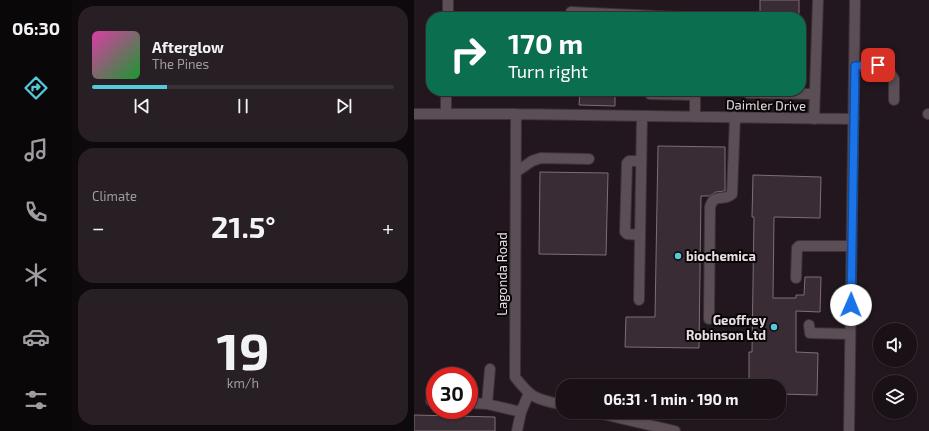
<!DOCTYPE html>
<html lang="en">
<head>
<meta charset="utf-8">
<style>
  body { margin:0; font-family:"Exo 2",sans-serif; background:#271f23; color:#f1f3f6; height:100vh; display:flex; flex-direction:column; font-size:15px; white-space:nowrap }
  * { box-sizing:border-box; margin:0 }
  p { font-size:13px; color:#9f9da1 }
  .icon { flex:none; width:22px; height:22px; fill:none; stroke:currentColor; stroke-width:2; stroke-linecap:round; stroke-linejoin:round }
  .map { position:relative; flex:1; overflow:hidden }
  .panel { display:flex; flex-direction:column; gap:6px; padding:6px; background:#0e090c; width:342px }
  .panel>* { flex:none }
  .banner { position:absolute; left:12px; top:12px; width:380px; height:84px; border-radius:16px; box-shadow:0 1px 3px #0004,0 0 0 1px #383135; background:#0b6e4f; color:#fff; overflow:hidden }
  .controls { position:absolute; left:459px; top:323px; display:grid; gap:8px }
  .controls a { display:grid; place-items:center; width:44px; height:44px; border-radius:50%; background:#1a1116; box-shadow:0 1px 3px #0004,0 0 0 1px #383135; font-size:20px }
  .speed { position:absolute; left:12px; top:367px; display:flex; gap:8px; font-size:20px; font-weight:700; text-align:center }
  .speed>* { display:grid; place-content:center; width:52px; height:52px; border-radius:50%; background:#1a1116; box-shadow:0 1px 3px #0004,0 0 0 1px #383135; line-height:1 }
  .speed .limit { border:6px solid #d22; background:#fff; color:#111 }
  .pin { position:absolute; display:grid; place-items:center; width:34px; height:34px; color:#fff; margin:-17px; border-radius:8px; box-shadow:0 2px 6px #0006 }
  .me { position:absolute; width:44px; margin:-22px; rotate:1deg; stroke-linejoin:round; filter:drop-shadow(0 0 3px #0008) }
  .turn { display:flex; align-items:center; gap:14px; height:84px; padding:0 16px; font-size:18px }
  .turn .icon { width:52px; height:52px; stroke-width:2.5 }
  .turn b { display:block; font-size:28px; line-height:34px }
  .big { font-size:30px; font-weight:700; line-height:1.1 }
  .panel .widget { flex:1; display:flex; flex-direction:column; justify-content:center; gap:6px; min-width:0; padding:0 14px; border-radius:16px; background:#271f23 }
  .panel .dial { align-items:center; gap:0 }
  .dial b { font-size:52px; line-height:1 }
  .song { display:flex; align-items:center; gap:12px }
  .cover { width:48px; height:48px; border-radius:6px; background:linear-gradient(135deg,hsl(320 70% 55%),hsl(130 70% 35%)) }
  .played { height:4px; border-radius:2px; background:linear-gradient(90deg,#54cadd 25%,#383135 25%) }
  .keys { display:flex; justify-content:space-around; direction:ltr }
  .heat { display:flex; justify-content:space-between; align-items:center; font-size:22px; direction:ltr }
  .trip { position:absolute; left:142px; top:379px; width:230px; height:40px; border-radius:16px; background:#1a1116; box-shadow:0 1px 3px #0004,0 0 0 1px #383135; font-weight:700; line-height:40px; text-align:center }
  main { display:flex; flex:1; min-height:0 }
  .menu { display:flex; flex-direction:column; width:72px; justify-content:space-around; align-items:center; background:#0a0709; color:#9f9da1 }
  .menu .icon { width:28px; height:28px }
  .menu .active { color:#54cadd }
  .menu b { font-size:18px; color:#f1f3f6 }
  .map>svg:first-child { display:block }
  .building { fill:#392c34; stroke:#7d6e77 }
  .lines { fill:none; stroke-linecap:round; stroke-linejoin:round }
  .minor-casing { stroke:#3b3338; stroke-width:12 }
  .minor { stroke:#5c4e56; stroke-width:10 }
  .route-casing { stroke:#114b97; stroke-width:10 }
  .route { stroke:#1a73e8; stroke-width:7 }
  .poi-dot { fill:#54cadd; stroke:#090507; stroke-width:1.5 }
  .labels { text-anchor:middle; dominant-baseline:central; stroke-width:4; stroke-linejoin:round; paint-order:stroke }
  .street-label { font-size:13px; fill:#e7dee3; stroke:#090507 }
  .poi-label { font-size:13px; font-weight:bold; fill:#e7dee3; stroke:#090507; text-anchor:start }
</style>
</head>
<body>
<main>
<nav class="menu">
<b>06:30</b>
<svg class="icon active" aria-label="directions" viewBox="0 0 24 24"><path d="M12 3l9 9-9 9-9-9zM9 14v-3h6M13 9l2 2-2 2"/></svg>
<svg class="icon" aria-label="music" viewBox="0 0 24 24"><path d="M9 18V5l10-2v13"/><circle cx="6" cy="18" r="3"/><circle cx="16" cy="16" r="3"/></svg>
<svg class="icon" aria-label="phone" viewBox="0 0 24 24"><path d="M5 4h4l2 5-3 2q2 4 5 5l2-3 5 2v4C11 20 4 13 5 4z"/></svg>
<svg class="icon" aria-label="climate" viewBox="0 0 24 24"><path d="M12 3v18M4 7l16 10M4 17L20 7"/></svg>
<svg class="icon" aria-label="car" viewBox="0 0 24 24"><path d="M5 17H2v-5l4-1 3-4h7l3 4 3 1v5h-3M9 17h6M6 11h13"/><circle cx="7" cy="17" r="2"/><circle cx="17" cy="17" r="2"/></svg>
<svg class="icon" aria-label="filters" viewBox="0 0 24 24"><path d="M4 7h16M4 17h16"/><circle cx="9" cy="7" r="2"/><circle cx="15" cy="17" r="2"/></svg>
</nav>
<section class="panel">
<div class="widget">
<div class="song"><i class="cover"></i><div><b>Afterglow</b><p>The Pines</p></div></div>
<div class="played"></div>
<div class="keys"><svg class="icon" aria-label="previous" viewBox="0 0 24 24"><path d="M18 5L8 12l10 7zM5 5v14"/></svg><svg class="icon" aria-label="pause" viewBox="0 0 24 24"><path d="M8 5v14M16 5v14"/></svg><svg class="icon" aria-label="next" viewBox="0 0 24 24"><path d="M6 5l10 7-10 7zM19 5v14"/></svg></div>
</div>
<div class="widget"><p>Climate</p>
<div class="heat"><a>−</a><b class="big">21.5°</b><a>+</a></div>
</div>
<div class="widget dial"><b>19</b><p>km/h</p></div>
</section>
<div class="map">
<svg width="515" height="431" viewBox="0 0 515 431">
  <rect width="100%" height="100%" fill="#22171e"/>
  <path class="building" d="M346,0H385V17H346Z
    M166,91H201V106L165,105Z
    M244,146L311,147V191L302,192L295,196H287L285,348L211,347L212,317H241Z
    M126,172L194,173L192,255L125,254Z
    M339,175L407,177L406,218L360,217L359,298H382V295H390L391,277H407L406,312L382,311V352L404,353L403,395L365,394V386H335V352H338L340,217H338Z
    M0,415L81,417V431H0Z"/>
  <g class="lines">
    <defs>
      <path id="minor" d="M157,12L263,17
        M34,17V0
        M441,66H472L480,79V100
        M281,91V117
        M334,91V93L401,94
        M236,94L281,95
        M0,114H102L440,119
        M32,114V91
        M102,114L101,377C118,399 122,399 149,405
        M514,114H515
        M400,119L404,0
        M102,172L118,161L127,158L175,159
        M226,235L213,234L211,232L213,163L215,161H227
        M382,278L383,248L385,246H438
        M225,300L228,116
        M295,319L296,207C300,192 311,202 318,194L321,117
        M395,325L396,333L436,334
        M17,401H21
        M55,403L73,404L107,412
        M73,404L76,369
        M180,412L261,431
        M103,431L107,412L115,393
        M435,431L441,0"/>
    </defs>
    <use href="#minor" class="minor-casing"/>
    <use href="#minor" class="minor"/>
  </g>
  <g class="lines">
    <defs>
      <path id="route" d="M437,305L441,66L464,65"/>
    </defs>
    <use href="#route" class="route-casing"/>
    <use href="#route" class="route"/>
  </g>
  <g class="poi-dot">
    <circle cx="264" cy="256" r="4"/>
    <circle cx="360" cy="327" r="4"/>
  </g>
  <g class="labels">
    <g class="street-label">
      <text transform="translate(352 105) rotate(1)">Daimler Drive</text>
      <text transform="translate(88 274) rotate(-90)">Lagonda Road</text>
    </g>
    <g class="poi-label">
      <text x="272" y="256">biochemica</text>
      <text x="352" y="320" text-anchor="end">Geoffrey<tspan x="352" dy="15">Robinson Ltd</tspan></text>
    </g>
  </g>
</svg>
<div class="controls">
<a><svg class="icon" aria-label="sound" viewBox="0 0 24 24"><path d="M4 9h4l5-4v14l-5-4H4zM17 9q2 3 0 6"/></svg></a>
<a><svg class="icon" aria-label="layers" viewBox="0 0 24 24"><path d="M12 4l9 5-9 5-9-5zM3 14l9 5 9-5"/></svg></a>
</div>
<div class="speed"><div class="limit">30</div></div>
<div class="pin" style="left:464px;top:65px;background:#d93025"><svg class="icon" aria-label="arrive" viewBox="0 0 24 24"><path d="M6 21V4h12l-3 4 3 4H6"/></svg></div>
<svg class="me" style="left:437px;top:305px" viewBox="-20 -20 40 40"><circle r="19" fill="#fff"/><path d="M0-13L10 11 0 6-10 11z" fill="#1a73e8"/></svg>
<div class="trip">06:31 · 1 min · 190 m</div>
<div class="banner">
<div class="turn"><svg class="icon" aria-label="right" viewBox="0 0 24 24"><path d="M7 20v-9h11M14 6l5 5-5 5"/></svg><div><b>170 m</b>Turn right</div></div>
</div>
</div>
</main>
</body>
</html>
